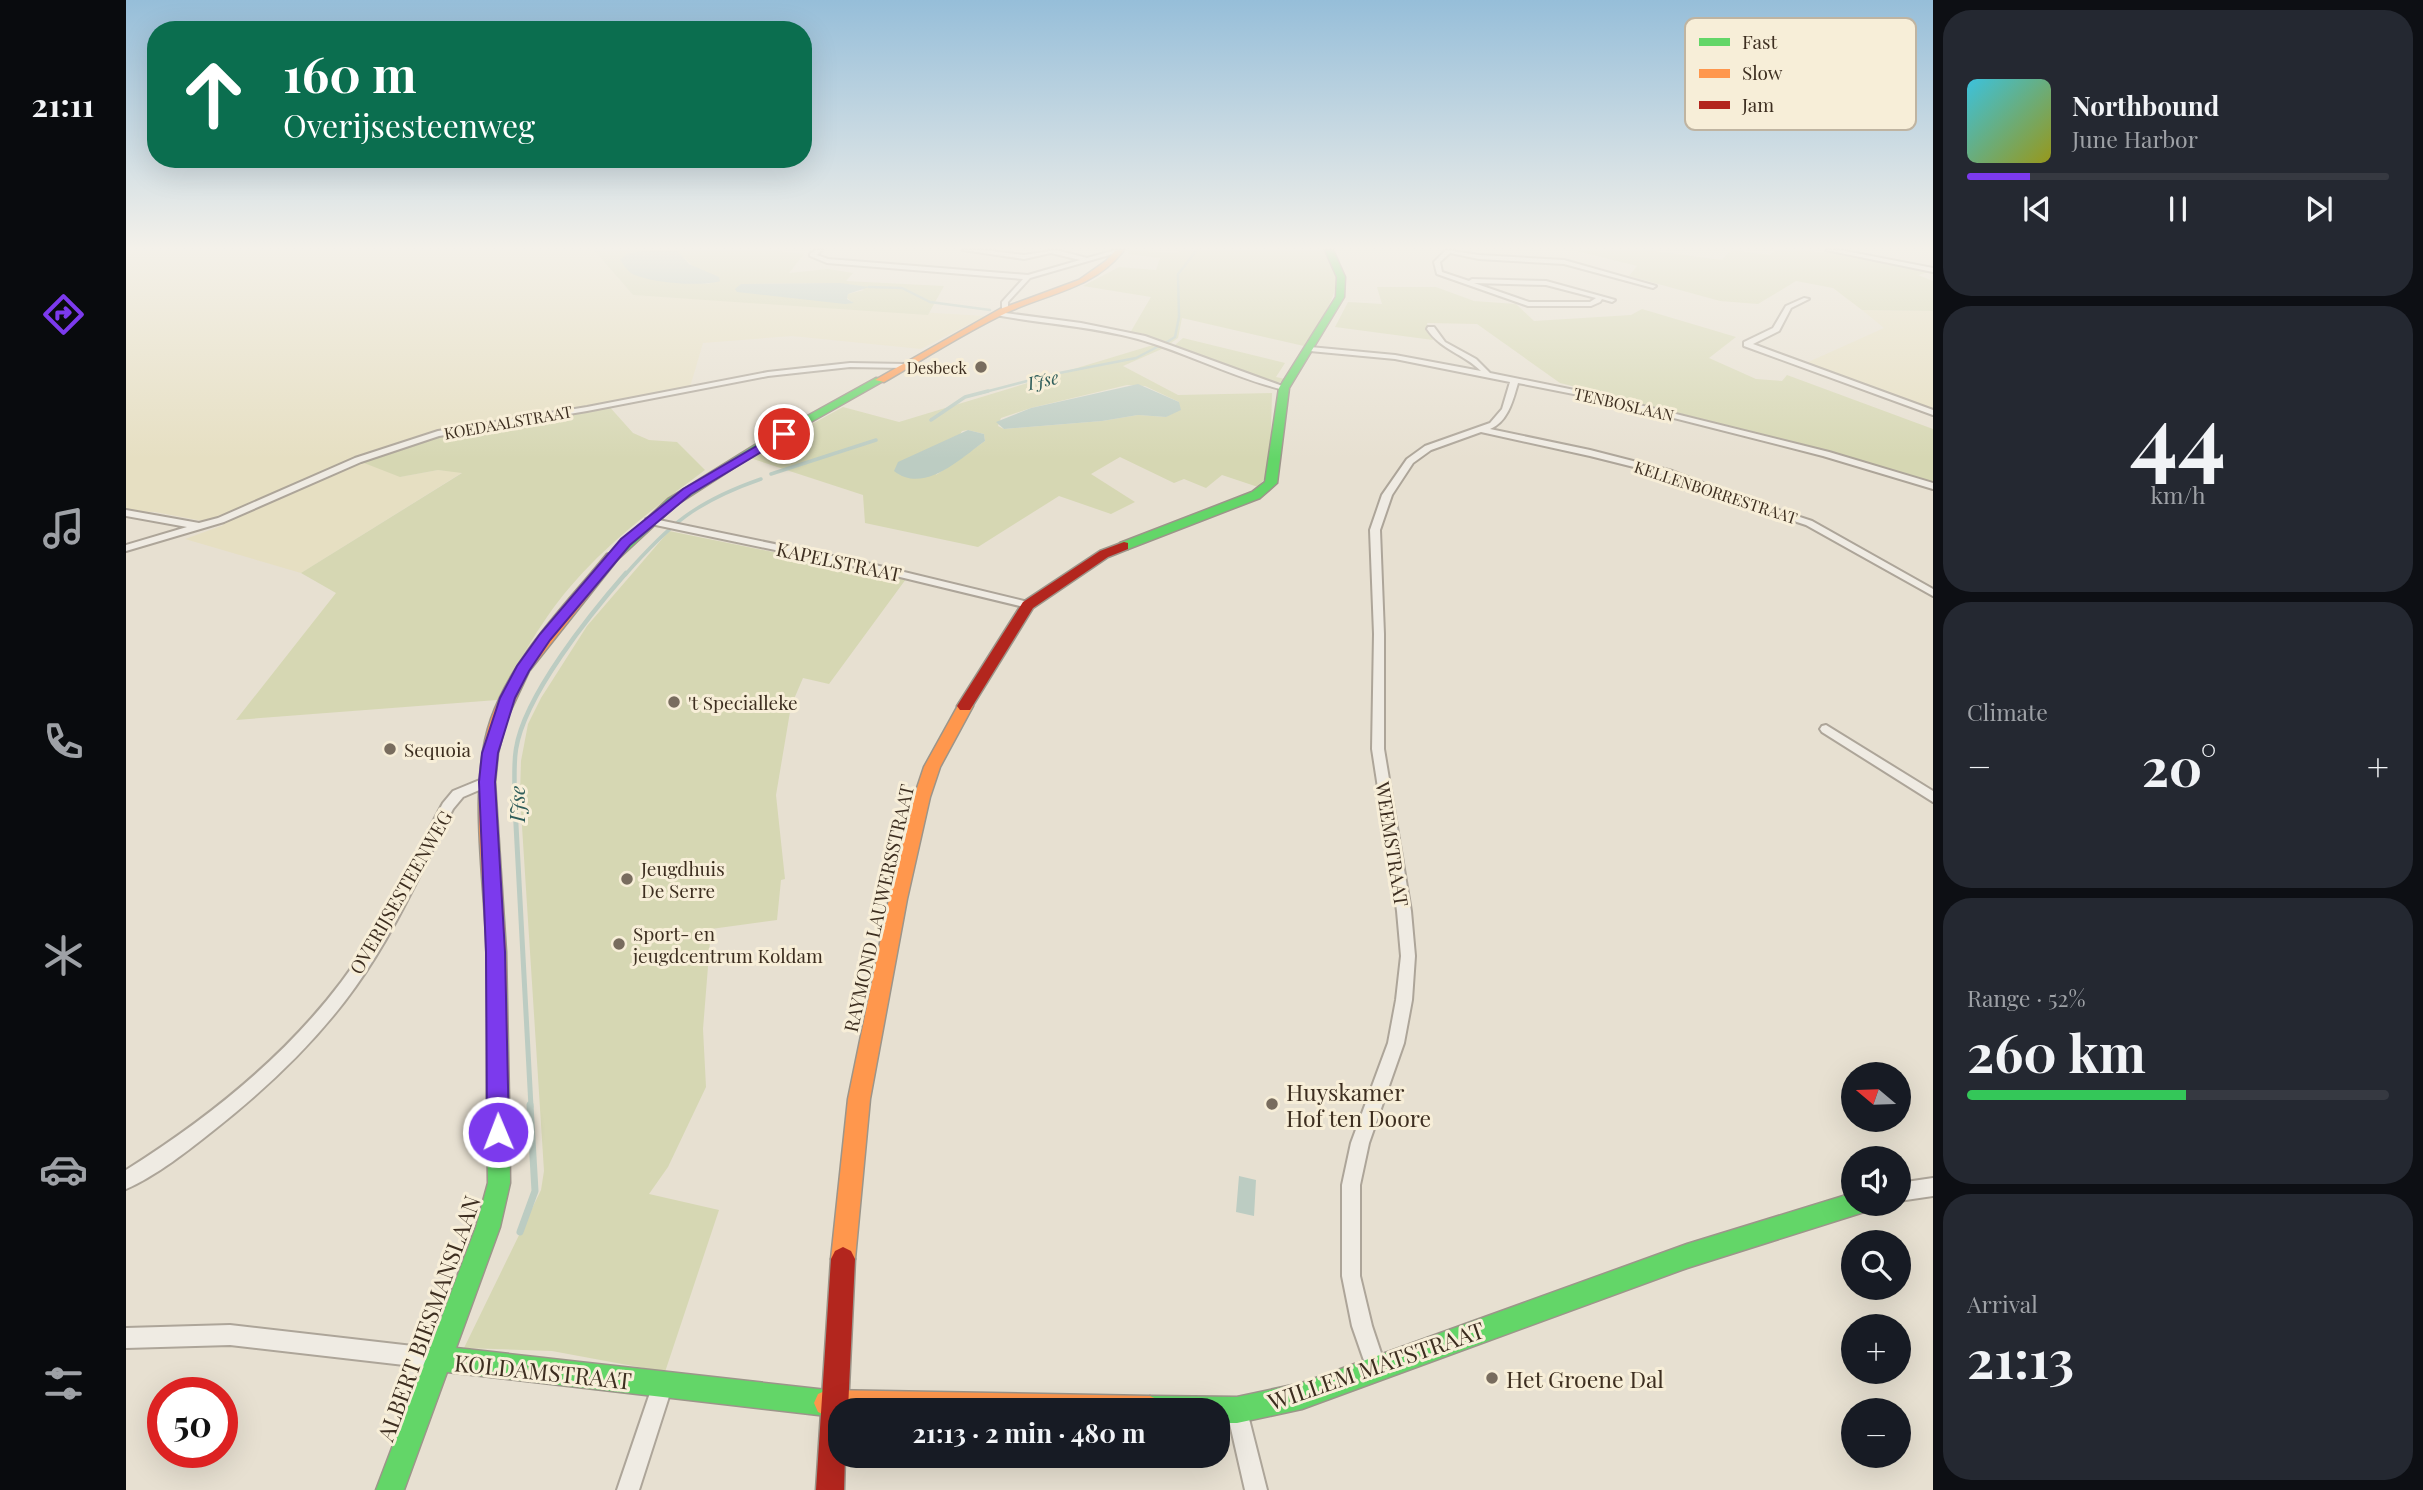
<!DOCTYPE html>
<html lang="en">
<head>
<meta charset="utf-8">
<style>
  body { margin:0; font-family:"Playfair Display",serif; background:#242831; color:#f1f3f6; height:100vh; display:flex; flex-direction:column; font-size:26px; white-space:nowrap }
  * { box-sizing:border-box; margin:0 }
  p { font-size:23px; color:#9ea1a6 }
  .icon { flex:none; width:38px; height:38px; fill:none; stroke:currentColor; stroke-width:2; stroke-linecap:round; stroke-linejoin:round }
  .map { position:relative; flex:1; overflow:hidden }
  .drawer { display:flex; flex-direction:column; gap:10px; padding:10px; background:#0d0f14; width:490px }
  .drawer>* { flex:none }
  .top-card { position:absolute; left:21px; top:21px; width:665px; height:147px; border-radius:28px; box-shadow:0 7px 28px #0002; background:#0b6e4f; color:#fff; overflow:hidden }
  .needle { width:46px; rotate:289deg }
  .fabs { position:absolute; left:1715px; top:1062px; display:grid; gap:14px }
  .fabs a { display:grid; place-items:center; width:70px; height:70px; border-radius:50%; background:#171b24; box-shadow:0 7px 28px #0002; font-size:35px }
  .speed { position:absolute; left:21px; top:1377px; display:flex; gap:14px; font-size:35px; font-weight:700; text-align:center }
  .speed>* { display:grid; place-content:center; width:91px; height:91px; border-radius:50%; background:#171b24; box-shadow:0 7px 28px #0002; line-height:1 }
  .speed .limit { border:10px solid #d22; background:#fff; color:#111 }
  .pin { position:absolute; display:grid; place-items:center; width:60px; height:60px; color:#fff; margin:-30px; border:4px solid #fff; border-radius:50%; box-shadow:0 2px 7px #0007 }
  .me { position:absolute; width:77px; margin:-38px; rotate:359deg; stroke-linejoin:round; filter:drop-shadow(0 0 5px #0008) }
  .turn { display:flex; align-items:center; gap:24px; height:147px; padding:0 21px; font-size:32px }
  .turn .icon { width:91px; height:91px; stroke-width:2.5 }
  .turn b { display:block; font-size:49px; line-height:60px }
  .big { font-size:52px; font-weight:700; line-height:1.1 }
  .drawer .tile { flex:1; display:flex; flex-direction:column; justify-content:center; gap:10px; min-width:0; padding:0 24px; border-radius:28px; background:#242831 }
  .drawer .dial { align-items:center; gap:0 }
  .dial b { font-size:91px; line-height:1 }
  .song { display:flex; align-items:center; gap:21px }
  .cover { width:84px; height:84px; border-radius:10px; background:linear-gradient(135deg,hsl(190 70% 55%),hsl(60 70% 35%)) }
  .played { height:7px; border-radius:4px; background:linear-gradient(90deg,#7c3aed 15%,#363941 15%) }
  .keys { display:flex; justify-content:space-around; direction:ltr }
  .heat { display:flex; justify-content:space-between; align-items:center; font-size:38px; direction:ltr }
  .charge { height:10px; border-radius:5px; background:linear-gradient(90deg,#34c759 52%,#363941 0) }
  .trip { position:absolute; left:702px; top:1398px; width:402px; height:70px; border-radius:28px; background:#171b24; box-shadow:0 7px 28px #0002; font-weight:700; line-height:70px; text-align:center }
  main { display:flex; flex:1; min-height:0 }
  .dock { display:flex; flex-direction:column; width:126px; justify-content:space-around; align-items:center; background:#090b0e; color:#9ea1a6 }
  .dock .icon { width:49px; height:49px }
  .dock .selected { color:#7c3aed }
  .dock b { font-size:32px; color:#f1f3f6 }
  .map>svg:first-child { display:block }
  .farmland { fill:#e6dfc2 }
  .green { fill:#d6d7b3; fill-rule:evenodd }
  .water { fill:#bcccc2 }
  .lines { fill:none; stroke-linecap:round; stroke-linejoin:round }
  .stream-far4 { stroke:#bcccc2; stroke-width:2.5 }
  .stream-far3 { stroke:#bcccc2; stroke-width:3.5 }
  .stream-far2 { stroke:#bcccc2; stroke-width:4.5 }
  .stream-far1 { stroke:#bcccc2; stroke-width:5 }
  .stream { stroke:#bcccc2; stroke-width:7 }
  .street-casing { stroke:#ada599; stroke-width:4 }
  .fast-casing { stroke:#9c958a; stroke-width:3 }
  .slow-casing { stroke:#9c958a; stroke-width:3 }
  .jam-casing { stroke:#9c958a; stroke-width:3 }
  .street { fill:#efebe3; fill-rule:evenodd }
  .fast { fill:#63d668; fill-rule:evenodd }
  .slow { fill:#ff974d; fill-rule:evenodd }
  .jam { fill:#b3261e; fill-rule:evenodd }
  .route { fill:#7c3aed; stroke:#51269a; stroke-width:2 }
  .poi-dot { fill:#786c5e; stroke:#f7eed8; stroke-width:2.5 }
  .labels { text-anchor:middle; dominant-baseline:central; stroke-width:6; stroke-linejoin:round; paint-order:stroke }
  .far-poi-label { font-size:16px; fill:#3d2e20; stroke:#f7eed8; text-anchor:end }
  .far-street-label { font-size:16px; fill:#3d2e20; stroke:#f7eed8 }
  .far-water-label { font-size:18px; font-style:italic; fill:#2f5d5a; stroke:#f7eed8 }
  .street-label { font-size:19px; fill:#3d2e20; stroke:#f7eed8 }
  .poi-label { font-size:19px; fill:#3d2e20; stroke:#f7eed8; text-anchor:start }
  .water-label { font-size:21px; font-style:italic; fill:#2f5d5a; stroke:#f7eed8 }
  .near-poi-label { font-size:23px; fill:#3d2e20; stroke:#f7eed8; text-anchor:start }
  .near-street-label { font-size:23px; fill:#3d2e20; stroke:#f7eed8 }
  .key { fill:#f7eed8; stroke:#bfb4a1; stroke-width:2 }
  .key-label { font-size:19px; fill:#3d2e20 }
</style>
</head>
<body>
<main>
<nav class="dock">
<b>21:11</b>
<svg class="icon selected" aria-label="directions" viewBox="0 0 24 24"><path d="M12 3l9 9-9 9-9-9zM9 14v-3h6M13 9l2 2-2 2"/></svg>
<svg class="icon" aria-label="music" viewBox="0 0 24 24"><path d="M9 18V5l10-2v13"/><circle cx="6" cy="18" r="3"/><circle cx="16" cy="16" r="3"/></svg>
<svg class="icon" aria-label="phone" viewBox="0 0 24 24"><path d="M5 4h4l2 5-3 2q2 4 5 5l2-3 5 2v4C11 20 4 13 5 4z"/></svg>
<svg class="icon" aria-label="climate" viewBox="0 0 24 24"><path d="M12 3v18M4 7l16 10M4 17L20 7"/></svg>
<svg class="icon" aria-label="car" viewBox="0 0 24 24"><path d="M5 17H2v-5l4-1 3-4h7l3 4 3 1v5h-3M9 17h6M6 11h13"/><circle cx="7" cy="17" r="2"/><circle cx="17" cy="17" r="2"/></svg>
<svg class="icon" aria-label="filters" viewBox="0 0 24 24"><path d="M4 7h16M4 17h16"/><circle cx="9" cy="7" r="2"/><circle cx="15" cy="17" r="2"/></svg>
</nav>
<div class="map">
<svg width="1807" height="1490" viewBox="0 0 1807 1490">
  <rect width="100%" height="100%" fill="#e7e0d1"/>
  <path class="farmland" d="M0,250H468L507,295L859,316L795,349L666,336L577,343L564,387L313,432L274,477L312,470L337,472L175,573L59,539L98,525L29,512L0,511Z
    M1736,310L1807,311V412L1678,364L1758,328Z"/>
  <path class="green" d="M468,250H523L502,253L539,280L584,284C574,271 562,263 551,250H646L678,254L663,273L702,269L727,273L720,281L818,286L802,315L507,295ZM714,283L738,290L722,294L721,298L726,302C687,302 653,296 615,284Z
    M1003,250L1049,253L1058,250H1197C1201,257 1210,267 1210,275C1212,300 1191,325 1178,346L1056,318L1052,338L1045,343L1004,333L1025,297L957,286L993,267L1030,270L1034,258L1002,254Z
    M1447,250H1521L1596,260L1605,250L1644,255L1649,250C1703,250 1754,259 1807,271L1792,275L1807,281V311L1736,310L1707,288L1670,281L1632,304L1594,301L1503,276L1511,266Z
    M1251,287H1310L1348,301L1390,304L1408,321L1505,315L1516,309L1610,337L1583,358L1630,379L1656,381L1661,375L1807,429V484L1659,440L1434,383L1351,324L1301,323L1307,340L1209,327L1222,302L1256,304Z
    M1057,338L1159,363L1150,377L1159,379L1155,382L1146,383L1049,345Z
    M1027,345L1038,348L997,366L1052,395L1146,393L1144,472L1132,487L1096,475L1080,488L1058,479L1048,483L994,457L965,474L1009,502L985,514L933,496L852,547L739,523L737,495L624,458L717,407L773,422ZM1001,385L1019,386L1053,402L1040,417L1012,415L976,421L878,429L872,426L875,418L905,408ZM842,430L858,434L859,441L810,475L836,431Z
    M481,404L507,433L523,440L551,442L579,470C521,513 463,556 421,617C403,643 387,672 371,700L110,720L210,593L175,573L336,473L312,470L274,477L233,461L313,432Z
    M543,531L780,579L703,684L677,678L665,706L650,795L659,879L655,880L651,920L585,929L577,1029L580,1087L542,1167L523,1194L593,1210L539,1372L426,1351L338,1348L415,1190L418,1171L394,795L395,761L402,724L415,698L461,626Z"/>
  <path class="water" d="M523,250H551L563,264L593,277L594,281C576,287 522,283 505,273C501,270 497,264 494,260L502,253Z
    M714,283L743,287L722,294L721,299L728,303L719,304L611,292L609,289L615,284Z
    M1012,384L1053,402L1055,410L1040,417L1012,415L976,421L878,429L870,422L905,408Z
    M842,430L858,434L859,441C835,458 798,495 768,471L772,462Z
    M1113,1176L1130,1180L1128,1216L1110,1212Z"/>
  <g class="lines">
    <path class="stream-far4" d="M743,287L776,288L804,302L864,310
      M1041,342L1049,337L1053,317L1052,274L1071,250
      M855,393L928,374L1010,358L1033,346"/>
    <path class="stream-far3" d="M805,420L839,397L862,391
      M645,474L750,440
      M499,575C544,524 569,502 635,479"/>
    <path class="stream-far2" d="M389,808C389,789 387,767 390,749C398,696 465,613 500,573"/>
    <path class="stream-far1" d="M389,806L405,1107"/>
    <path class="stream" d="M394,1232L409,1191L404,1105"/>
    <defs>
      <path id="street" d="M689,250H696L691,255L702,259L902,275L954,260L925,253L898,259L837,250H858L898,255L930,250L961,258L990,250L997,251L904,278L882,302V310L879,312L876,310V302L897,279L701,263L684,256V254Z
        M1320,250L1353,255L1438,260L1530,286L1527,288L1438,264L1353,259L1324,253L1314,262L1316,272L1343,281L1346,279L1420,281L1489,300L1486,302L1476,299L1474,302L1465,306H1402L1311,274L1308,262ZM1348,283L1420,285L1470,298L1464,302H1403Z
        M1700,250H1714L1807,268V272Z
        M1678,298L1683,299L1665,308L1653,331L1627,344L1807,410V415L1618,346V342L1647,328L1660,306Z
        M872,312L955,323L1019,336L1162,388L1158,390C1108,378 1062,353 1012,339C965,326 917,324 870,315L869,314Z
        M1302,327H1308L1319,342L1350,359L1364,373L1473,395L1703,452L1807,483V489L1697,456L1473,399L1392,383C1387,400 1382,422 1364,429L1464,450L1546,471L1625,501L1686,521L1807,589V596L1680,525L1619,505L1540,475L1464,456L1355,432L1305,450L1287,463L1266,495L1254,530L1258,634V749L1285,911L1289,956L1286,1000L1278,1043L1243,1143L1234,1185V1276L1246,1326L1260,1368L1257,1375L1250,1378L1243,1375L1226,1326L1216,1276V1185L1225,1143L1262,1043L1270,1000L1275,956L1271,911L1246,749L1248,634L1244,530L1256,495L1281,459L1299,446L1364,423L1376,409L1384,382L1269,359L1184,351L1180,349L1184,347L1269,355L1355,371C1338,354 1315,350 1301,329Z
        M724,363L779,364L783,366L779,368L724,367L642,376L461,411L313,436L235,462L98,522L0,551V545L61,527L0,516V510L73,523L92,518L229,458L312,431L461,407L642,372Z
        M523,518L745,564L906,603L907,605L902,608L745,570L520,523V519Z
        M1700,725L1807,791V802L1696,732L1694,729L1696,726Z
        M361,777L365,779L367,782L365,785L337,797L327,809C296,869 269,932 230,986C191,1041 141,1088 88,1130C63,1150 30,1176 0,1189V1170C94,1111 183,1038 242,943C270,898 292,849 317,803L327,791Z
        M1807,1178V1196L1773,1201V1183Z
        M104,1325L313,1349L320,1352L323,1359L320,1366L313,1369L104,1345L0,1348V1328Z
        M537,1374L544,1377L547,1384L513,1490H491L527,1384L530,1377Z
        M1111,1401L1118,1404L1121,1411L1141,1490H1119L1101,1411L1104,1404Z"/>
      <path id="fast" d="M1199,250H1207L1219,277L1218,297L1163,388L1151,483L1134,498L1002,549H994V543L1126,492L1139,482L1153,388L1210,297L1211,277Z
        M750,378L759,380L637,449L550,505L491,560L486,561L480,557L542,499L629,445Z
        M372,1091L380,1094L383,1101L384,1183L374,1227L330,1348L701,1390L710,1394L714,1403L710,1412L701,1416L321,1372L278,1490H250L350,1227L362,1183L361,1101L364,1094Z
        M1727,1193V1204H1742L1738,1212L1561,1268L1176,1409L1111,1423H1092V1410L1011,1409L1015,1400L1024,1396L1111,1397L1176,1383L1561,1244Z"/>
      <path id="slow" d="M990,250H998C968,289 922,293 880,313C838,333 798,359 758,382L749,380L874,309L953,280L980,261Z
        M486,553L492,557L491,560L403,671L381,718L372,753L369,782L380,952L383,1101L380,1108L372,1111L364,1108L361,1101C361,1046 362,991 360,936C357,869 343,782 365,719C387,656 440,605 481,554Z
        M839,701L847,706L814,767L804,797L781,899L744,1099L729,1259L725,1267L717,1271L709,1267L705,1259L722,1099L763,899L788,797L798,767L834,702Z
        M701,1390L1024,1396L1033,1400L1037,1409L714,1410V1416H701L692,1412L688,1403L692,1394Z"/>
      <path id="jam" d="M998,542L1002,543V549L982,557L907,608L844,710H834L831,706L897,602L974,551Z
        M717,1247L725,1251L729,1259L722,1410H714V1456H719L718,1490H690L705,1259L709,1251Z"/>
    </defs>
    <use href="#street" class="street-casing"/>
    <use href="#fast" class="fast-casing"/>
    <use href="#slow" class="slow-casing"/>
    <use href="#jam" class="jam-casing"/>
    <use href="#street" class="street"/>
    <use href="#fast" class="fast"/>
    <use href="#slow" class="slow"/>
    <use href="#jam" class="jam"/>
  </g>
  <linearGradient id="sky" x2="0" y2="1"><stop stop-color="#96bed9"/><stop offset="0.54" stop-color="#f4f1ea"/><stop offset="1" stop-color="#f4f1ea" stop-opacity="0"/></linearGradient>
  <rect width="1807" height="459" fill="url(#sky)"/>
  <path class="route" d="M658,430L663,434L662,436L565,494L504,545L424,640L403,671L389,698L372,753L369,782L379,952L383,1132L380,1140L372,1143L365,1140L361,1132L360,952L353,782L356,753L374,698L391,666L414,634L495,539L557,489Z"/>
  <g class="poi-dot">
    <circle cx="855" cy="367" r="7"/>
    <circle cx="548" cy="702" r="7"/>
    <circle cx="264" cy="749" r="7"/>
    <circle cx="501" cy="879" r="7"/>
    <circle cx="493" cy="944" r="7"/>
    <circle cx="1146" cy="1104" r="7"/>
    <circle cx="1366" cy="1378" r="7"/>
  </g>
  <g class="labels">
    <g class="far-poi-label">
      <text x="841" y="367">Desbeck</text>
    </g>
    <g class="far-street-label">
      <text transform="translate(1498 404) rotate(13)">TENBOSLAAN</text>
      <text transform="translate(382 422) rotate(-10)">KOEDAALSTRAAT</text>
      <text transform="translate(1590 492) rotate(18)">KELLENBORRESTRAAT</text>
    </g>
    <g class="far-water-label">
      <text transform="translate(917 380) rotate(-13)">IJse</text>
    </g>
    <g class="street-label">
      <text transform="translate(713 561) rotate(12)">KAPELSTRAAT</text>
      <text transform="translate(1267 844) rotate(81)">WEEMSTRAAT</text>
      <text transform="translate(274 892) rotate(-60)">OVERIJSESTEENWEG</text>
      <text transform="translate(752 908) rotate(-77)">RAYMOND LAUWERSSTRAAT</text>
    </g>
    <g class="poi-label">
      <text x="562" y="702">'t Specialleke</text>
      <text x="278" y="749">Sequoia</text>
      <text x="515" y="868">Jeugdhuis<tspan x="515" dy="22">De Serre</tspan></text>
      <text x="507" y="933">Sport- en<tspan x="507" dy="22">jeugdcentrum Koldam</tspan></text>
    </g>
    <g class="water-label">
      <text transform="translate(390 804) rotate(-90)">IJse</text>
    </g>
    <g class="near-poi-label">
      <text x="1160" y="1091">Huyskamer<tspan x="1160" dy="26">Hof ten Doore</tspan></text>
      <text x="1380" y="1378">Het Groene Dal</text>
    </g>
    <g class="near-street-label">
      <text transform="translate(302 1318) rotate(-70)">ALBERT BIESMANSLAAN</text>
      <text transform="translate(1250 1365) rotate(-19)">WILLEM MATSTRAAT</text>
      <text transform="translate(417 1371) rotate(6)">KOLDAMSTRAAT</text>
    </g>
  </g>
  <rect x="1559" y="18" width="231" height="112" rx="10" class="key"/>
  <rect x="1573" y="38" width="31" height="8" fill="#63d668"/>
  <rect x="1573" y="69" width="31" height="9" fill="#ff974d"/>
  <rect x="1573" y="101" width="31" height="8" fill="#b3261e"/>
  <g class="key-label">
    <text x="1616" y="49">Fast</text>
    <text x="1616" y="80">Slow</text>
    <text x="1616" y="112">Jam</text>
  </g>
</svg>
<div class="fabs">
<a><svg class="needle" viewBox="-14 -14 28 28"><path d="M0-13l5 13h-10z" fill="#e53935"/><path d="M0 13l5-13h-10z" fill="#9ea1a6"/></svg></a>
<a><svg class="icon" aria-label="sound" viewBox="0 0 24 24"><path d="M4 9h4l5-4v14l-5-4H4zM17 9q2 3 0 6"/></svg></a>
<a><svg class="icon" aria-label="search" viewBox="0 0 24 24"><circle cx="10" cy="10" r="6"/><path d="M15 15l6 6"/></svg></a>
<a>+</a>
<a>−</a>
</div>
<div class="speed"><div class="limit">50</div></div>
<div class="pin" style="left:658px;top:434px;background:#d93025"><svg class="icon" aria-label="arrive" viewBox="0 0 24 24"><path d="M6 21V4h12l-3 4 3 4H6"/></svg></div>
<svg class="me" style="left:372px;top:1132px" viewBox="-20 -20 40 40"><circle r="17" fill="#7c3aed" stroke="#fff" stroke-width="3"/><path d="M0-11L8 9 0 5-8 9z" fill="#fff"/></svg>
<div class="trip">21:13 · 2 min · 480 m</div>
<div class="top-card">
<div class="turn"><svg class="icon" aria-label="ahead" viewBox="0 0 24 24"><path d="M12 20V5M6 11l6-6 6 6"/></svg><div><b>160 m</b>Overijsesteenweg</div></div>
</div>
</div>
<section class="drawer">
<div class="tile">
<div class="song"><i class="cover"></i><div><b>Northbound</b><p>June Harbor</p></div></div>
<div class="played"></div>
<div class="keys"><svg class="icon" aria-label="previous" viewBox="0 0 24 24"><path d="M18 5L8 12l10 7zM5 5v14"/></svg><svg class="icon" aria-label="pause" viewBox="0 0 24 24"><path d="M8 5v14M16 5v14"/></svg><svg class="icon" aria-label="next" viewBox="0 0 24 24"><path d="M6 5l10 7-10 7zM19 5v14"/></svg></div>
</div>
<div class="tile dial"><b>44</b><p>km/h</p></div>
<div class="tile"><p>Climate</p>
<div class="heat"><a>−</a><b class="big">20°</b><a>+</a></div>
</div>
<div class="tile"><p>Range · 52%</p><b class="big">260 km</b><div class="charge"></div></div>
<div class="tile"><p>Arrival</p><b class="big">21:13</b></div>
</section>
</main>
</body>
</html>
